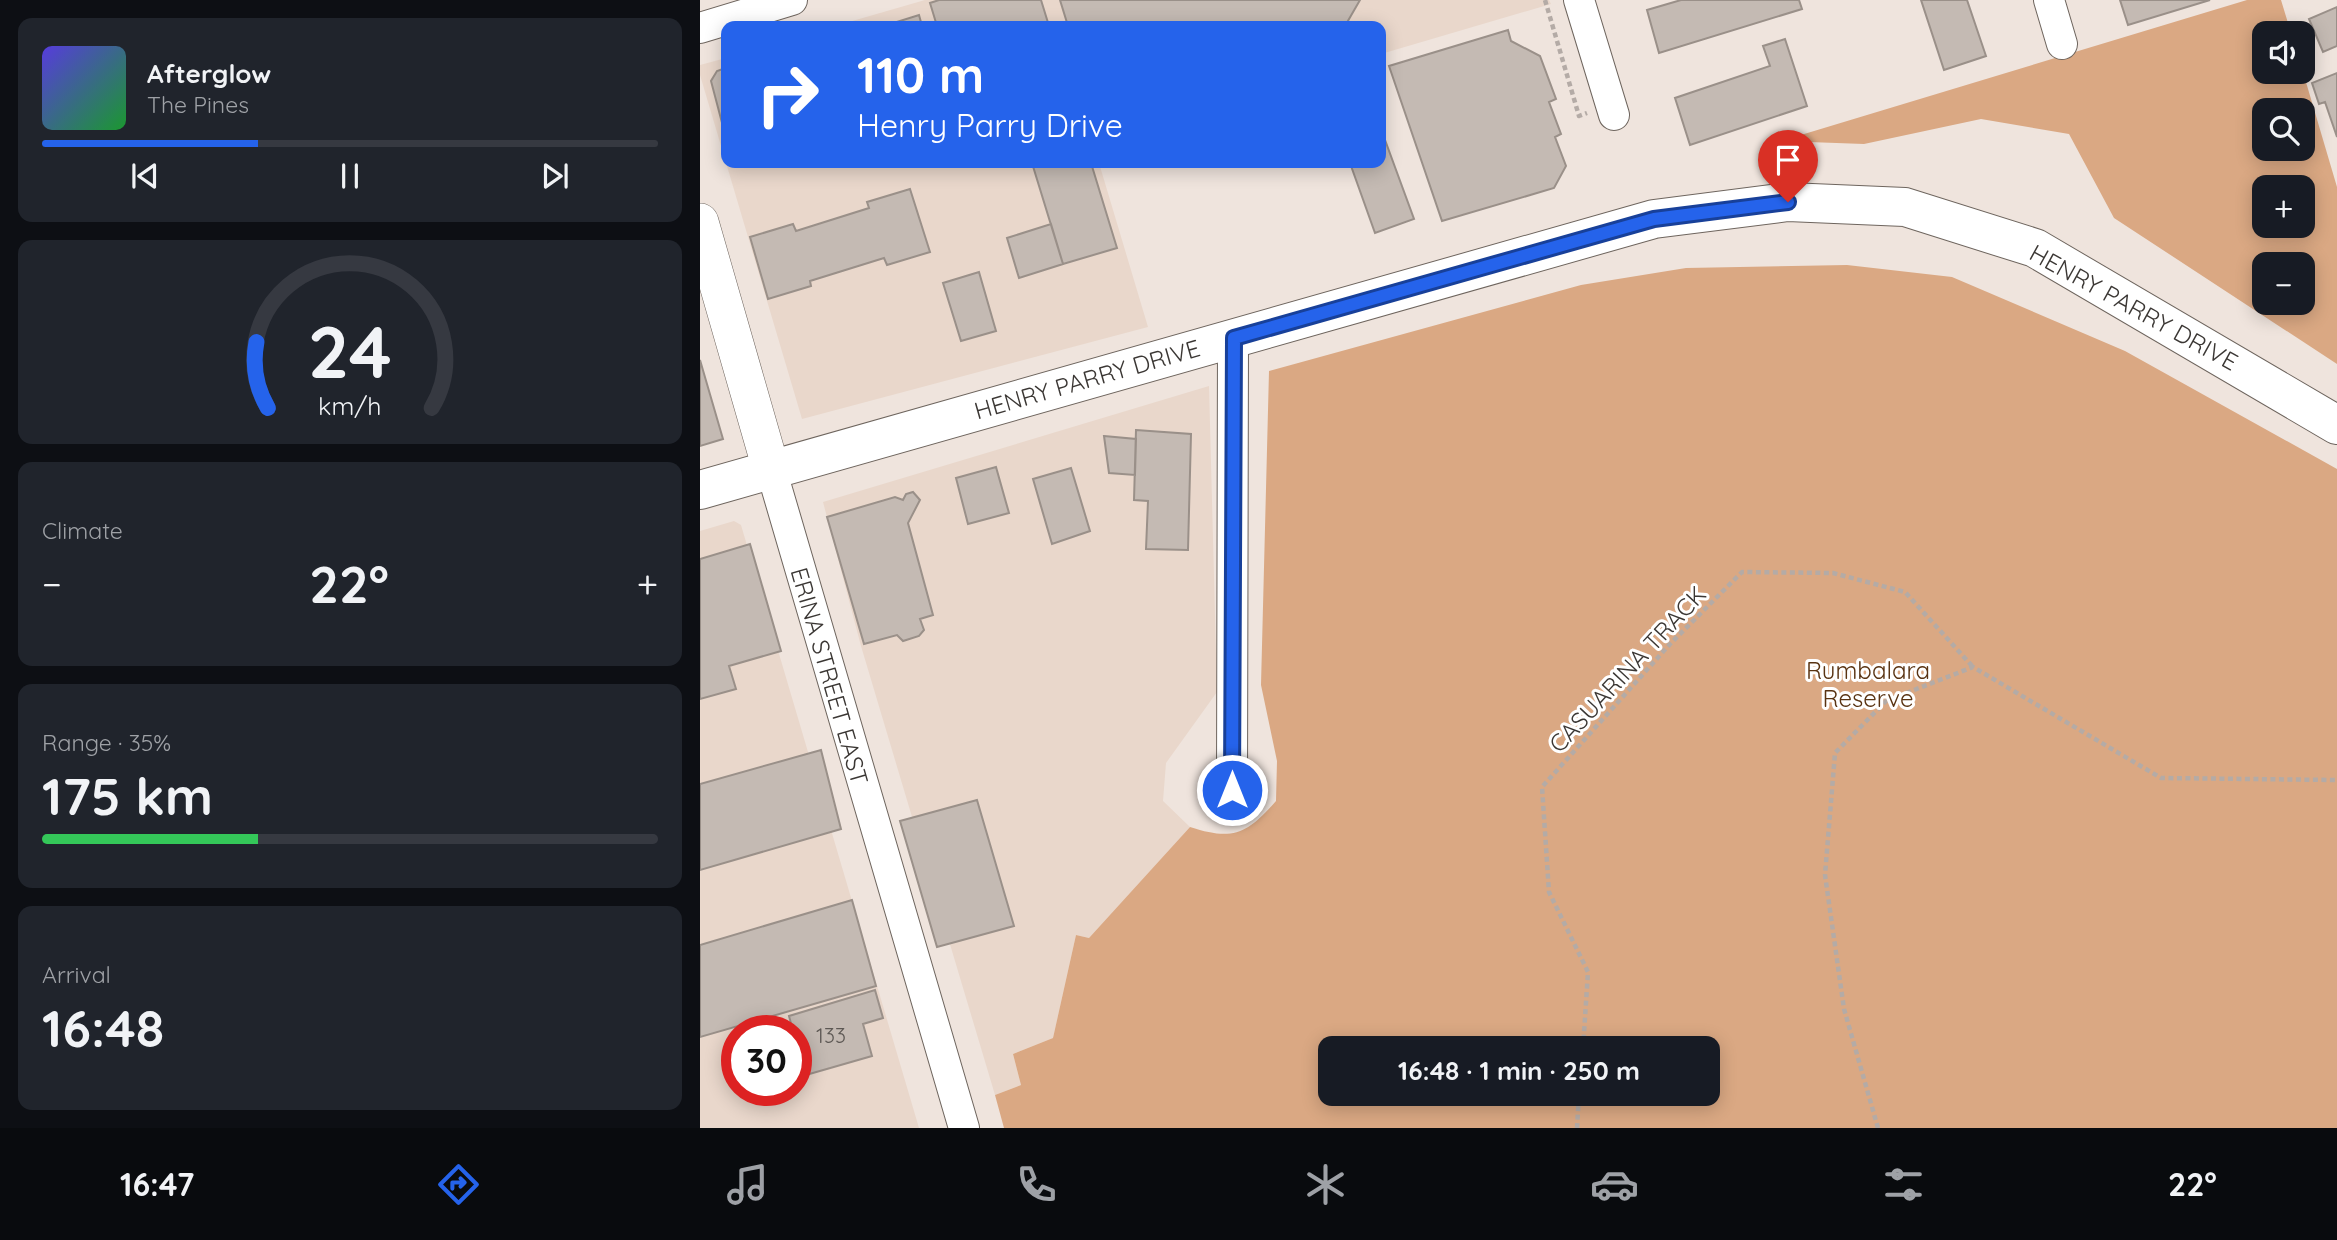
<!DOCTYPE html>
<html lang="en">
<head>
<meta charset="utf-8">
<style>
  body { margin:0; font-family:Quicksand,sans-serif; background:#20242c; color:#f1f3f6; height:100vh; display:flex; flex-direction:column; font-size:26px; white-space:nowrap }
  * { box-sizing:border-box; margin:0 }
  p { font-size:23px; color:#9ea1a6 }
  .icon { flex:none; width:38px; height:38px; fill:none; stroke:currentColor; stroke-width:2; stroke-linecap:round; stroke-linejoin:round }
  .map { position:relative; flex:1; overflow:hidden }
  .sheet { display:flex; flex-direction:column; gap:18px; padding:18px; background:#0d0f14; width:700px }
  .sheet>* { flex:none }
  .hud { position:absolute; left:21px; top:21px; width:665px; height:147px; border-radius:14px; box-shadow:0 4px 18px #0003; background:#2563eb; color:#fff; overflow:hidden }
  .buttons { position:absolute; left:1552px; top:21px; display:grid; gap:14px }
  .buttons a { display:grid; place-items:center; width:63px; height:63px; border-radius:14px; background:#171b24; box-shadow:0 4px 18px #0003; font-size:35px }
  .speed { position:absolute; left:21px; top:1015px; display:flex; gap:14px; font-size:35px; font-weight:700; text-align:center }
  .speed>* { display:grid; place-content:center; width:91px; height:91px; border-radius:50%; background:#171b24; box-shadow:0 4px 18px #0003; line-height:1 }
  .speed .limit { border:10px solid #d22; background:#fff; color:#111 }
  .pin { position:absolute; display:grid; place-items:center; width:60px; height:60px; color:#fff; margin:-72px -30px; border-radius:50% 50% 50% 0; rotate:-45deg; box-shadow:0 0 7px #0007 }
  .pin .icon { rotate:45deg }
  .me { position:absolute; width:77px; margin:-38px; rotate:0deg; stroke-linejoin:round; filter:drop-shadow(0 0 5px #0008) }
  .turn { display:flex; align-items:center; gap:24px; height:147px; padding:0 21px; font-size:32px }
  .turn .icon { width:91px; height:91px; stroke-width:2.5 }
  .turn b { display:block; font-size:49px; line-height:60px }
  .big { font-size:52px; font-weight:800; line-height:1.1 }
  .sheet .card { flex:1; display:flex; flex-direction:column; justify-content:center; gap:10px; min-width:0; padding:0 24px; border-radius:14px; background:#20242c }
  .sheet .dial { align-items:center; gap:0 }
  .dial svg { height:182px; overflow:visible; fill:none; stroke:#363941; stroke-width:7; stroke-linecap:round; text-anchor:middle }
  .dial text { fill:#f1f3f6; stroke:none }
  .song { display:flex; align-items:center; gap:21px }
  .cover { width:84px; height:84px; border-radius:10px; background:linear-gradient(135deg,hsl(250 70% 55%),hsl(130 70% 35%)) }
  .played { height:7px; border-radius:4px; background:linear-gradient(90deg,#2563eb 35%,#363941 35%) }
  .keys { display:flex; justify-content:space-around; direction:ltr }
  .heat { display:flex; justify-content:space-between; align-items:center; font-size:38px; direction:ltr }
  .charge { height:10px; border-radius:5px; background:linear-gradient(90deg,#34c759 35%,#363941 0) }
  .trip { position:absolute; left:618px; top:1036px; width:402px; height:70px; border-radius:14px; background:#171b24; box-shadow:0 4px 18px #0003; font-weight:800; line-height:70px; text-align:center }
  .tabs { display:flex; height:112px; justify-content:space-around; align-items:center; background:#090b0e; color:#9ea1a6 }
  .tabs .icon { width:49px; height:49px }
  .tabs .on { color:#2563eb }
  .tabs b { font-size:32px; color:#f1f3f6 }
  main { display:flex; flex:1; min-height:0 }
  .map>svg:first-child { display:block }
  .built { fill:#e9d7cb; fill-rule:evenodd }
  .green { fill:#daa883; fill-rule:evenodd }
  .building { fill:#c4bab3; stroke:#9a9089; stroke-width:2 }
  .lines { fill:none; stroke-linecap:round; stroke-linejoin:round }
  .minor-casing { stroke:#6e655e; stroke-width:32 }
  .tertiary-casing { stroke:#6e655e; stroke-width:38 }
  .secondary-casing { stroke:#6e655e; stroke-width:40 }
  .path { stroke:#b4aba6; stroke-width:4.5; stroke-dasharray:5 3.5; stroke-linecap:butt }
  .minor { stroke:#fff; stroke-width:30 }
  .tertiary { stroke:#fff; stroke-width:37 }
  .secondary { stroke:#fff; stroke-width:38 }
  .route-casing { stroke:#184099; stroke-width:18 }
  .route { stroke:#2563eb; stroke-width:12 }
  .labels { text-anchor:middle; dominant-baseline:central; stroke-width:6; stroke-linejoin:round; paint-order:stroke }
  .number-label { font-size:21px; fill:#5d5854 }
  .street-label { font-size:24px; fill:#3b3734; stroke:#fff }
  .park-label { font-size:24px; fill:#593312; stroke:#fff }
</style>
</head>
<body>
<main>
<section class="sheet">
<div class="card">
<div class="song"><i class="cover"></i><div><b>Afterglow</b><p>The Pines</p></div></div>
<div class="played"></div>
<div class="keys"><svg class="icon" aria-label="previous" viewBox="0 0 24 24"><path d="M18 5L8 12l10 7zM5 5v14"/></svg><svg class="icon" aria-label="pause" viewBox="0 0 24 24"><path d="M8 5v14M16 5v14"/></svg><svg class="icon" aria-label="next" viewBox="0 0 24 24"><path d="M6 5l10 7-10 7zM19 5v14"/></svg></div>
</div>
<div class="card dial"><svg viewBox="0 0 100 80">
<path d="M14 69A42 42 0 1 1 86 69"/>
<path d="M14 69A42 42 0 0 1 9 40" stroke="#2563eb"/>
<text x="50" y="56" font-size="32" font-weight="700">24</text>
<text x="50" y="72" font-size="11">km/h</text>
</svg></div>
<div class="card"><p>Climate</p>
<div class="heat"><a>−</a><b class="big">22°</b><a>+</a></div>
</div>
<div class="card"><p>Range · 35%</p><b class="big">175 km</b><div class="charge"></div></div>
<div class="card"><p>Arrival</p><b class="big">16:48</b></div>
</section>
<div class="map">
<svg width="1637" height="1128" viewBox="0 0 1637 1128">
  <rect width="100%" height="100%" fill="#efe4dd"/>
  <path class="built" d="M225,0H849L851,4L681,54V26H135Z
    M26,58V163H399L448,327L102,419L0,75V65Z
    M509,386L517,692L466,763L463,801L490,827L389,938L376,935L353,1038L313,1054L321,1085L295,1095L161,646L123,502Z
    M34,521L41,525L219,1128H0V531ZM37,1031H96V1090H37Z"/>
  <path class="green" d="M1547,0H1581L1591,33H1564V72H1603L1637,187V364L1414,218L1369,134L1281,119L1164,144L1081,141ZM1564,110H1603V149H1564ZM1564,187H1603V226H1564ZM1564,264H1603V303H1564Z
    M1147,265L1252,277L1425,351L1637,469V1128H304L295,1095L321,1085L313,1054L353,1038L376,935L389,938L490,827C533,841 547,834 576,801L577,761L561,685L569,371L881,285L986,268ZM630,1048H1008V1094H630Z"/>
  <path class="building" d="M239,0H341L349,26H237L230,3Z
    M360,0H660L645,26H368Z
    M981,0H1099L1102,9L959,53L947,10Z
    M1221,0H1267L1286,56L1244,70Z
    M1420,0H1510L1428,25Z
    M1637,7V46L1623,52L1609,19Z
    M219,15L222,26H184Z
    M808,30L811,41L840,56L856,99L849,102L861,134L855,137L866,166L854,188L742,221L689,66Z
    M1085,39L1107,106L990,145L975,98L1070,66L1063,46Z
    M26,68V138L11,81L17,71Z
    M1637,73V137L1625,102L1619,104L1612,83Z
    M681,129L714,219L675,233L650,163H681Z
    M332,163H391L417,248L363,264Z
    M210,189L230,252L187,265L184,258L110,281L111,286L68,299L50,237L93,224L96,231L169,208L167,202Z
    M351,224L363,264L319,278L307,238Z
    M279,272L296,331L261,341L243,283Z
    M0,360L23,439L0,446Z
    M436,430L491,434L488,550L446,549L448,501L434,500Z
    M404,436L436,439L435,475L409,473Z
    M296,467L309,513L268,524L256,478Z
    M371,468L390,531L352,544L333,479Z
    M213,492L220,500L208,523L233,615L220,619L224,630L219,636L203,641L197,635L164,644L127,517L195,497L203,500L206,494Z
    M50,544L81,651L29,666L36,689L0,699V559Z
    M121,750L141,829L0,870V784Z
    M277,800L314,926L237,947L200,821Z
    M152,900L176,986L0,1037V945Z
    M175,990L183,1018L163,1024L172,1056L106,1075L96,1031H93L89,1016Z"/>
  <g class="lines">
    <defs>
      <path id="minor" d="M879,0L914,115
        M1349,0L1362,44
        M0,28L92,0
        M71,469L264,1128
        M532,790L533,338"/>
      <path id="tertiary" d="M0,222L71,469"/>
      <path id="secondary" d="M0,490L954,219L1088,202L1205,207L1335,248L1637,425"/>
    </defs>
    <use href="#minor" class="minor-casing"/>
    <use href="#tertiary" class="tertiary-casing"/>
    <use href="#secondary" class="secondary-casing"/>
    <path class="path" d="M845,0L879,116L887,113
      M883,1048L888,972L849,892L842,787L970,644L1042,572L1133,573L1205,592L1273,667
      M877,1128L879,1094
      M1178,1128L1144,1009L1125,875L1135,753L1186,701L1273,667L1461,778L1637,780"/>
    <use href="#minor" class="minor"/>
    <use href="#tertiary" class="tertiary"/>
    <use href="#secondary" class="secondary"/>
  </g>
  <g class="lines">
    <defs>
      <path id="route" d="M532,790L534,338L954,219L1088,202"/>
    </defs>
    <use href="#route" class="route-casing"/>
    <use href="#route" class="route"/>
  </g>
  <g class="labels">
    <g class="number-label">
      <text x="131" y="1035">133</text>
    </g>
    <g class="street-label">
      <text transform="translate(1434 307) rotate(29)">HENRY PARRY DRIVE</text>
      <text transform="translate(387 379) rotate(-16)">HENRY PARRY DRIVE</text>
      <text transform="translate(927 669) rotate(-47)">CASUARINA TRACK</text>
      <text transform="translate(130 676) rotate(74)">ERINA STREET EAST</text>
    </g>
    <g class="park-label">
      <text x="1168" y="670">Rumbalara<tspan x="1168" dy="28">Reserve</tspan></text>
    </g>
  </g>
</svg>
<div class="buttons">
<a><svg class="icon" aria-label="sound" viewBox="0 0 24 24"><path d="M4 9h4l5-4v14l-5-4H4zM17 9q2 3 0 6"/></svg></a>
<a><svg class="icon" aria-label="search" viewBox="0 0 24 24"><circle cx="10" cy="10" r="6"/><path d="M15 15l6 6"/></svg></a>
<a>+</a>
<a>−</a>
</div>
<div class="speed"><div class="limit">30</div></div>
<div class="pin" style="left:1088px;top:202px;background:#d93025"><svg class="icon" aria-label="arrive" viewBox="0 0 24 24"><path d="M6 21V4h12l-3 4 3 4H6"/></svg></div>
<svg class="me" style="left:532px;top:790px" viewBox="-20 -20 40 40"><circle r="17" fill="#2563eb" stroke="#fff" stroke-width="3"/><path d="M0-11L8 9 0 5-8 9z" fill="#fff"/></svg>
<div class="trip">16:48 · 1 min · 250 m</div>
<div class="hud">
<div class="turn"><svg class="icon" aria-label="right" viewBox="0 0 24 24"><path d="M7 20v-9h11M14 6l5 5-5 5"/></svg><div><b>110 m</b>Henry Parry Drive</div></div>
</div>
</div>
</main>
<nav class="tabs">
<b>16:47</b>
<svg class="icon on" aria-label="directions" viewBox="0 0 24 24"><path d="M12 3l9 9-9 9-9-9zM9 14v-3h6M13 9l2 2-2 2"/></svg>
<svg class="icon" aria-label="music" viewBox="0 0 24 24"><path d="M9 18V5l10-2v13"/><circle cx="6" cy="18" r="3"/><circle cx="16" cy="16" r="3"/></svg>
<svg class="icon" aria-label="phone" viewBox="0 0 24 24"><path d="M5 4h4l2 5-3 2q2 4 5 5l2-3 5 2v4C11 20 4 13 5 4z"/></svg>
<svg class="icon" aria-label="climate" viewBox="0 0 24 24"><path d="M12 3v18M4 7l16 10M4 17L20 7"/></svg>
<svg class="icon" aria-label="car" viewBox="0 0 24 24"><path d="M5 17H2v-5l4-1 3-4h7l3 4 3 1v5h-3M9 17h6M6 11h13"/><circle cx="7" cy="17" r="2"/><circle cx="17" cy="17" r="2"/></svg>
<svg class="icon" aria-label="filters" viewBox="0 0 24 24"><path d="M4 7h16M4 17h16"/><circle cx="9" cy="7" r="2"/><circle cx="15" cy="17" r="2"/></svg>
<b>22°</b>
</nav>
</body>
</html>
